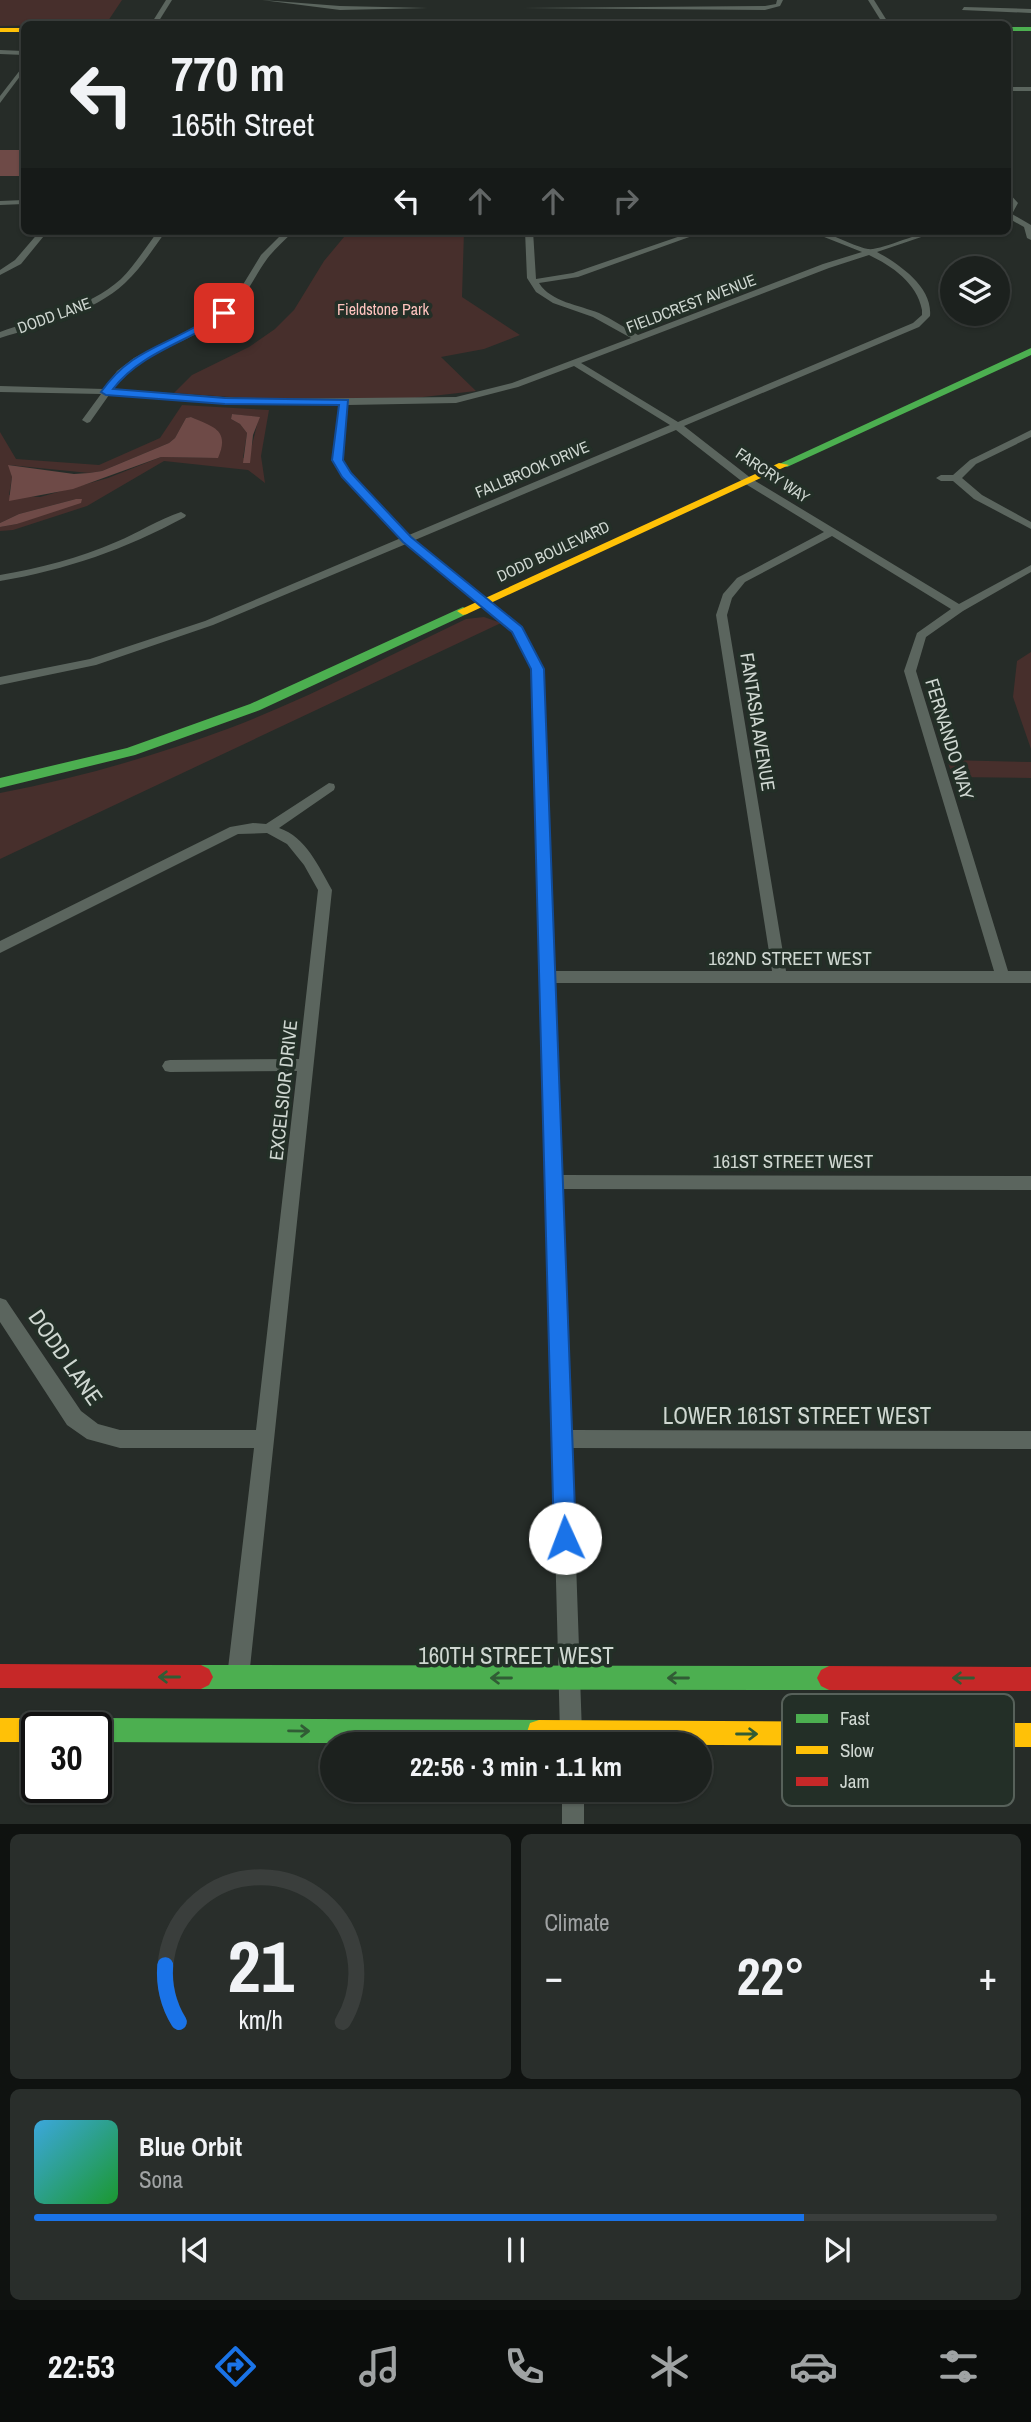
<!DOCTYPE html>
<html lang="en">
<head>
<meta charset="utf-8">
<style>
  body { margin:0; font-family:"Archivo Narrow",sans-serif; background:#292e2b; color:#f1f3f6; height:100vh; display:flex; flex-direction:column; font-size:26px; white-space:nowrap }
  * { box-sizing:border-box; margin:0 }
  p { font-size:23px; color:#a0a3a4 }
  .icon { flex:none; width:38px; height:38px; fill:none; stroke:currentColor; stroke-width:2; stroke-linecap:round; stroke-linejoin:round }
  .map { position:relative; height:1824px; overflow:hidden }
  .details { display:flex; flex-direction:column; gap:10px; padding:10px; background:#0f1210; flex:1 }
  .details>* { flex:none }
  .guide { position:absolute; left:21px; top:21px; width:990px; height:214px; border-radius:10px; box-shadow:0 2px 5px #0004,0 0 0 2px #3a3e3c; background:#1c211e; color:#f1f3f6; overflow:hidden }
  .tools { position:absolute; left:940px; top:256px; display:grid; gap:14px }
  .tools a { display:grid; place-items:center; width:70px; height:70px; border-radius:50%; background:#1c211e; box-shadow:0 2px 5px #0004,0 0 0 2px #3a3e3c; font-size:35px }
  .speed { position:absolute; left:21px; top:1712px; display:flex; gap:14px; font-size:35px; font-weight:700; text-align:center }
  .speed>* { display:grid; place-content:center; width:91px; height:91px; border-radius:50%; background:#1c211e; box-shadow:0 2px 5px #0004,0 0 0 2px #3a3e3c; line-height:1 }
  .speed .limit { border:4px solid #111; border-radius:10px; background:#fff; color:#111 }
  .pin { position:absolute; display:grid; place-items:center; width:60px; height:60px; color:#fff; margin:-30px; border-radius:14px; box-shadow:0 4px 10px #0006 }
  .me { position:absolute; width:77px; margin:-38px; rotate:358deg; stroke-linejoin:round; filter:drop-shadow(0 0 5px #0008) }
  .turn { display:flex; align-items:center; gap:24px; height:147px; padding:0 35px; font-size:32px }
  .turn .icon { width:91px; height:91px; stroke-width:2.5 }
  .turn b { display:block; font-size:49px; line-height:60px }
  .lanes { display:flex; align-items:center; height:66px; padding:0 35px; background:#0003; justify-content:center; gap:35px; direction:ltr }
  .lanes .off { opacity:.35 }
  .big { font-size:52px; font-weight:700; line-height:1.1 }
  .details .widget { flex:1; display:flex; flex-direction:column; justify-content:center; gap:10px; min-width:0; padding:0 24px; border-radius:10px; background:#292e2b }
  .details .dial { align-items:center; gap:0 }
  .dial svg { height:182px; overflow:visible; fill:none; stroke:#3a3e3c; stroke-width:7; stroke-linecap:round; text-anchor:middle }
  .dial text { fill:#f1f3f6; stroke:none }
  .song { display:flex; align-items:center; gap:21px }
  .cover { width:84px; height:84px; border-radius:10px; background:linear-gradient(135deg,hsl(200 70% 55%),hsl(130 70% 35%)) }
  .played { height:7px; border-radius:4px; background:linear-gradient(90deg,#1a73e8 80%,#3a3e3c 80%) }
  .keys { display:flex; justify-content:space-around; direction:ltr }
  .heat { display:flex; justify-content:space-between; align-items:center; font-size:38px; direction:ltr }
  .details .tiles { flex:1; display:grid; gap:10px; grid-template-columns:1fr 1fr }
  .widget:last-child { grid-column:span 2 }
  .trip { position:absolute; left:320px; top:1732px; width:392px; height:70px; border-radius:35px; background:#1c211e; box-shadow:0 2px 5px #0004,0 0 0 2px #3a3e3c; font-weight:700; line-height:70px; text-align:center }
  .menu { display:flex; height:112px; justify-content:space-around; align-items:center; background:#0b0d0c; color:#a0a3a4 }
  .menu .icon { width:49px; height:49px }
  .menu .selected { color:#1a73e8 }
  .menu b { font-size:32px; color:#f1f3f6 }
  .map>svg:first-child { display:block }
  .green { fill:#472f2c; fill-rule:evenodd }
  .water { fill:#6e4a47 }
  .lines { fill:none; stroke-linecap:round; stroke-linejoin:round }
  .street { fill:#5b655e; fill-rule:evenodd }
  .fast { fill:#4caf50; fill-rule:evenodd }
  .slow { fill:#ffc107; fill-rule:evenodd }
  .jam { fill:#c62828; fill-rule:evenodd }
  .oneway { stroke:#315c35 }
  .route { fill:#1a73e8; stroke:#114b97; stroke-width:2 }
  .labels { text-anchor:middle; dominant-baseline:central; stroke-width:7; stroke-linejoin:round; paint-order:stroke }
  .far-street-label { font-size:16px; fill:#cfd7d1; stroke:#232f27 }
  .far-park-label { font-size:16px; fill:#fec3be; stroke:#232f27 }
  .street-label { font-size:19px; fill:#cfd7d1; stroke:#232f27 }
  .near-street-label { font-size:23px; fill:#cfd7d1; stroke:#232f27 }
  .key { fill:#232f27; stroke:#57615a; stroke-width:2 }
  .key-label { font-size:19px; fill:#cfd7d1 }
</style>
</head>
<body>
<div class="map">
<svg width="1031" height="1824" viewBox="0 0 1031 1824">
  <rect width="100%" height="100%" fill="#262c28"/>
  <path class="green" d="M0,0H122L106,24L0,26Z
    M349,231H464L462,297L520,335L484,349L441,357L476,391L406,399L244,398L174,393L192,375L249,347L275,329L294,310L324,261Z
    M182,405L269,410L261,456L265,483L248,470L164,461L87,506L13,530L0,531V527L17,524L76,499L19,514L0,523V432L16,459L99,465L160,438ZM232,414L259,417L249,457L243,458L247,433L240,424L231,419ZM191,417L217,430L218,458L161,457L108,478L40,497L9,495L12,477L9,465L89,473L102,471L169,443L175,438L186,418Z
    M484,617L501,623L0,859V793C78,778 155,756 230,728C311,697 388,656 466,619Z
    M1031,652V749L1013,697L1017,661Z
    M947,760L1031,762V778L953,777Z"/>
  <path class="water" d="M0,150H24V176H0Z
    M232,414L260,417L253,435L250,463H243L247,433L240,424L231,419Z
    M191,417C214,427 230,430 218,458L161,457L73,489L9,501L12,477L8,465L74,474L89,473L102,471L169,443L175,438L186,418Z
    M76,499H82L81,503L17,524L0,527V523L19,514Z"/>
  <g class="lines">
    <path class="street" d="M166,0H172L157,24H151Z
      M262,0L340,6L428,8L340,10Z
      M777,0H783L780,6L765,10L522,8L765,6L776,4Z
      M868,0H874L889,24H883Z
      M964,7L1031,9V13L962,10Z
      M0,50L24,51V55L0,54Z
      M24,65V71L0,103V96Z
      M1008,87H1031V91H1008Z
      M1008,192L1018,203L1012,214L1031,225V240L1027,238L1024,227L1008,218L1010,203Z
      M24,200V204L0,205V201Z
      M40,231H48L21,264L0,275V270L15,260Z
      M158,231H166C153,249 141,268 125,283C93,313 41,325 0,338V332C40,317 88,309 121,279C135,265 146,247 158,231Z
      M285,231H293C285,241 274,249 267,259C253,278 245,301 225,316C189,344 140,351 113,389L250,399L456,397L512,383L631,338L593,317L553,303L536,292L527,278L525,231H533L536,279L573,273L695,231H706L578,277L539,283C551,302 579,305 599,313C612,319 625,328 638,335L823,264L862,252L809,231C831,231 848,245 868,249C881,251 919,231 939,231L877,252C899,264 933,287 930,316L919,327L684,426L752,479L959,604L1031,565V572L963,611L926,637L916,671L1008,971H1031V983H555L562,1175L1031,1176V1190L562,1189L571,1430L1031,1431V1449L572,1448L582,1733L579,1741L571,1744L563,1741L560,1733L532,669L512,631L406,544L213,625L96,665L0,685V677L90,659L205,621L401,538L342,477L333,460L339,405H250L109,395L90,422L87,423L82,420L101,394L0,392V386L104,389L117,371L134,358L201,324L221,311L236,296L261,255ZM869,255C892,266 917,283 922,310V315L913,323L678,422L581,363L829,268ZM574,366L670,425L409,535L350,474L343,460L348,405L456,403L518,387ZM676,430L744,483L824,532L737,578L723,594L716,615L772,971H555L544,669L521,627L415,540ZM832,536L951,609L917,633L904,671L994,971H786L727,615L732,598L745,582Z
      M1031,430V437L976,464L962,478L982,495L1031,522V529L974,499L953,481H941L936,478L941,475H953L970,460Z
      M181,512L186,515L185,517C126,549 66,570 0,581V575C40,568 79,558 116,542C138,533 159,519 181,512Z
      M329,783L334,784L335,787L334,790L279,828C306,837 319,867 332,890L249,1677L245,1684L238,1688L231,1684L227,1677L254,1448H120L87,1439L67,1425L0,1322V1298L6,1300L81,1411L98,1424L120,1430H256L297,1071L170,1072L165,1071L162,1066L165,1061L170,1060L299,1059L318,890L304,865L287,844L267,833L238,834L0,953V941L230,827L253,823L266,824Z
      M562,1790H584V1824H562Z"/>
    <path class="fast" d="M1008,27H1031V31H1008Z
      M1031,348V355L787,467L777,465Z
      M463,607L469,611L467,614L260,710L135,755L0,788V778L127,748L250,704Z
      M201,1665L829,1666L837,1670L841,1678L837,1686L829,1690L201,1689L193,1685L189,1677L193,1669Z
      M96,1718L539,1720L548,1723L551,1732L548,1741L539,1744L96,1742V1727H85L87,1721Z"/>
    <path class="slow" d="M0,28H24V32H0Z
      M779,463L789,465L467,614L463,615L457,611Z
      M0,1718H37L46,1721L48,1727H37V1742H0Z
      M539,1720L1031,1723V1747L539,1744L530,1741L527,1732L530,1723Z"/>
    <path class="jam" d="M0,1664L201,1665L209,1669L213,1677L209,1685L201,1689L0,1688Z
      M829,1666L1031,1667V1691L829,1690L821,1686L817,1678L821,1670Z"/>
  </g>
  <defs><path id="oneway-shaft" d="M-6 0H5M1.5-3L5.5 0L1.5 3" fill="none" stroke-width="1.6" stroke-linecap="round" stroke-linejoin="round" transform="scale(1.75)"/></defs>
  <g class="oneway">
    <use href="#oneway-shaft" transform="translate(169 1677) rotate(-180)"/>
    <use href="#oneway-shaft" transform="translate(501 1678) rotate(-180)"/>
    <use href="#oneway-shaft" transform="translate(678 1678) rotate(-180)"/>
    <use href="#oneway-shaft" transform="translate(963 1678) rotate(-180)"/>
    <use href="#oneway-shaft" transform="translate(299 1731) rotate(1)"/>
    <use href="#oneway-shaft" transform="translate(747 1734)"/>
  </g>
  <path class="route" d="M224,310L229,313L227,315C190,341 141,352 113,389L225,398L348,400L343,460L351,473L411,537L522,627L544,669L576,1538L573,1546L565,1549L557,1546L554,1538L531,669L512,632L403,542L342,477L332,460L339,405L225,404L106,395L101,392C130,351 160,348 200,324C208,320 215,313 224,310Z"/>
  <g class="labels">
    <g class="far-street-label">
      <text transform="translate(691 303) rotate(-21)">FIELDCREST AVENUE</text>
      <text transform="translate(54 315) rotate(-20)">DODD LANE</text>
      <text transform="translate(532 469) rotate(-23)">FALLBROOK DRIVE</text>
      <text transform="translate(773 475) rotate(34)">FARCRY WAY</text>
      <text transform="translate(553 551) rotate(-25)">DODD BOULEVARD</text>
    </g>
    <g class="far-park-label">
      <text x="383" y="309">Fieldstone Park</text>
    </g>
    <g class="street-label">
      <text transform="translate(758 722) rotate(81)">FANTASIA AVENUE</text>
      <text transform="translate(950 739) rotate(73)">FERNANDO WAY</text>
      <text x="790" y="958">162ND STREET WEST</text>
      <text transform="translate(283 1090) rotate(-84)">EXCELSIOR DRIVE</text>
      <text x="793" y="1161">161ST STREET WEST</text>
    </g>
    <g class="near-street-label">
      <text transform="translate(66 1357) rotate(55)">DODD LANE</text>
      <text x="797" y="1415">LOWER 161ST STREET WEST</text>
      <text x="516" y="1655">160TH STREET WEST</text>
    </g>
  </g>
  <rect x="782" y="1694" width="232" height="112" rx="10" class="key"/>
  <rect x="796" y="1714" width="32" height="9" fill="#4caf50"/>
  <rect x="796" y="1746" width="32" height="8" fill="#ffc107"/>
  <rect x="796" y="1777" width="32" height="9" fill="#c62828"/>
  <g class="key-label">
    <text x="840" y="1725">Fast</text>
    <text x="840" y="1757">Slow</text>
    <text x="840" y="1788">Jam</text>
  </g>
</svg>
<div class="tools">
<a><svg class="icon" aria-label="layers" viewBox="0 0 24 24"><path d="M12 4l9 5-9 5-9-5zM3 14l9 5 9-5"/></svg></a>
</div>
<div class="speed"><div class="limit">30</div></div>
<div class="pin" style="left:224px;top:313px;background:#d93025"><svg class="icon" aria-label="arrive" viewBox="0 0 24 24"><path d="M6 21V4h12l-3 4 3 4H6"/></svg></div>
<svg class="me" style="left:565px;top:1538px" viewBox="-20 -20 40 40"><circle r="19" fill="#fff"/><path d="M0-13L10 11 0 6-10 11z" fill="#1a73e8"/></svg>
<div class="trip">22:56 · 3 min · 1.1 km</div>
<div class="guide">
<div class="turn"><svg class="icon" aria-label="left" viewBox="0 0 24 24"><path d="M17 20v-9H6M10 6l-5 5 5 5"/></svg><div><b>770 m</b>165th Street</div></div>
<div class="lanes"><svg class="icon" aria-label="left" viewBox="0 0 24 24"><path d="M17 20v-9H6M10 6l-5 5 5 5"/></svg><svg class="icon off" aria-label="ahead" viewBox="0 0 24 24"><path d="M12 20V5M6 11l6-6 6 6"/></svg><svg class="icon off" aria-label="ahead" viewBox="0 0 24 24"><path d="M12 20V5M6 11l6-6 6 6"/></svg><svg class="icon off" aria-label="right" viewBox="0 0 24 24"><path d="M7 20v-9h11M14 6l5 5-5 5"/></svg></div>
</div>
</div>
<section class="details">
<div class="tiles">
<div class="widget dial"><svg viewBox="0 0 100 80">
<path d="M14 69A42 42 0 1 1 86 69"/>
<path d="M14 69A42 42 0 0 1 8 44" stroke="#1a73e8"/>
<text x="50" y="56" font-size="32" font-weight="700">21</text>
<text x="50" y="72" font-size="11">km/h</text>
</svg></div>
<div class="widget"><p>Climate</p>
<div class="heat"><a>−</a><b class="big">22°</b><a>+</a></div>
</div>
<div class="widget">
<div class="song"><i class="cover"></i><div><b>Blue Orbit</b><p>Sona</p></div></div>
<div class="played"></div>
<div class="keys"><svg class="icon" aria-label="previous" viewBox="0 0 24 24"><path d="M18 5L8 12l10 7zM5 5v14"/></svg><svg class="icon" aria-label="pause" viewBox="0 0 24 24"><path d="M8 5v14M16 5v14"/></svg><svg class="icon" aria-label="next" viewBox="0 0 24 24"><path d="M6 5l10 7-10 7zM19 5v14"/></svg></div>
</div>
</div>
</section>
<nav class="menu">
<b>22:53</b>
<svg class="icon selected" aria-label="directions" viewBox="0 0 24 24"><path d="M12 3l9 9-9 9-9-9zM9 14v-3h6M13 9l2 2-2 2"/></svg>
<svg class="icon" aria-label="music" viewBox="0 0 24 24"><path d="M9 18V5l10-2v13"/><circle cx="6" cy="18" r="3"/><circle cx="16" cy="16" r="3"/></svg>
<svg class="icon" aria-label="phone" viewBox="0 0 24 24"><path d="M5 4h4l2 5-3 2q2 4 5 5l2-3 5 2v4C11 20 4 13 5 4z"/></svg>
<svg class="icon" aria-label="climate" viewBox="0 0 24 24"><path d="M12 3v18M4 7l16 10M4 17L20 7"/></svg>
<svg class="icon" aria-label="car" viewBox="0 0 24 24"><path d="M5 17H2v-5l4-1 3-4h7l3 4 3 1v5h-3M9 17h6M6 11h13"/><circle cx="7" cy="17" r="2"/><circle cx="17" cy="17" r="2"/></svg>
<svg class="icon" aria-label="filters" viewBox="0 0 24 24"><path d="M4 7h16M4 17h16"/><circle cx="9" cy="7" r="2"/><circle cx="15" cy="17" r="2"/></svg>
</nav>
</body>
</html>
